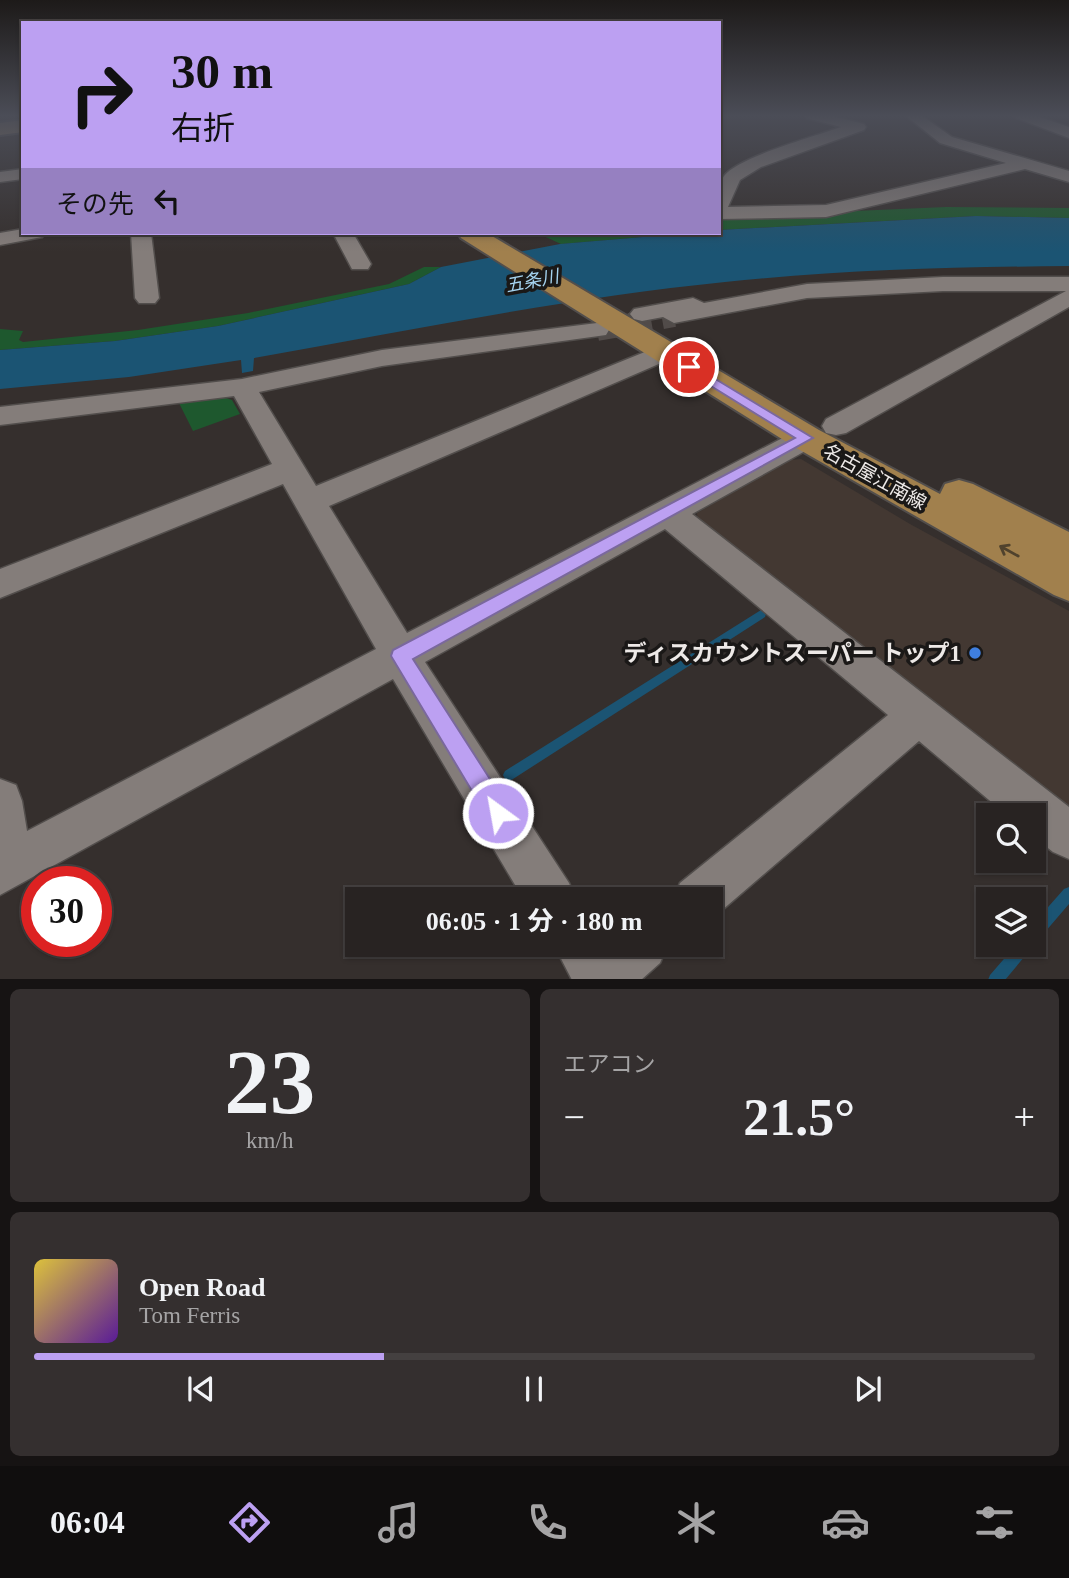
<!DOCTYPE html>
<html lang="ja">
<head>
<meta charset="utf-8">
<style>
  body { margin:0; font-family:"Times New Roman","Noto Sans JP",serif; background:#342f2f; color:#f1f3f6; height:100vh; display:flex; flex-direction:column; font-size:26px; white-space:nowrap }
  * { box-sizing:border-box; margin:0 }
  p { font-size:23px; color:#a5a4a5 }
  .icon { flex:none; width:38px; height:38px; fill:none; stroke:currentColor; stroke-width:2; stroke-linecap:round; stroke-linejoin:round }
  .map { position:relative; height:979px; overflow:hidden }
  .side { display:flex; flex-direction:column; gap:10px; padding:10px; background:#161313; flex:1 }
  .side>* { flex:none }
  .top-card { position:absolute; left:21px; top:21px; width:700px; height:214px; border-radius:0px; box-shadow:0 2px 5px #0004,0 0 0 2px #444040; background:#bca0f2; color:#111; overflow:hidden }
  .buttons { position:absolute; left:976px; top:803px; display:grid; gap:14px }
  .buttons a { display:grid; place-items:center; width:70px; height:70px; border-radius:0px; background:#282322; box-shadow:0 2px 5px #0004,0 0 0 2px #444040; font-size:35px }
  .speed { position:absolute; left:21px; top:866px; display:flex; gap:14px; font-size:35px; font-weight:700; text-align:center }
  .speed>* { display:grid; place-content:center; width:91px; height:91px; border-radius:50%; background:#282322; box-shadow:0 2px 5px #0004,0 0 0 2px #444040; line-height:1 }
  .speed .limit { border:10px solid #d22; background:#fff; color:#111 }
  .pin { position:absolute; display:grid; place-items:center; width:60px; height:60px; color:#fff; margin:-30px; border:4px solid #fff; border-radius:50%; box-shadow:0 2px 7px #0007 }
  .me { position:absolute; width:77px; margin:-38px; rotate:328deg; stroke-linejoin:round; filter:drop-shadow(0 0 5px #0008) }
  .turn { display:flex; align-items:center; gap:24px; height:147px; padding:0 35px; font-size:32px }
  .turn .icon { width:91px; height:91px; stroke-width:2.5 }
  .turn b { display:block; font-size:49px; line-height:60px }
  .then { display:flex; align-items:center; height:66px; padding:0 35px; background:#0003; gap:14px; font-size:26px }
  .big { font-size:52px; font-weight:700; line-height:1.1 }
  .side .tile { flex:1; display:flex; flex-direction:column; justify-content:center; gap:10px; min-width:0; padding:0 24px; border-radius:10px; background:#342f2f }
  .side .dial { align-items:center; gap:0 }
  .dial b { font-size:91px; line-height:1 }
  .song { display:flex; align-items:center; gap:21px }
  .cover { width:84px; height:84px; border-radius:10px; background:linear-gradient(135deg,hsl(50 70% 55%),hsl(270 70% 35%)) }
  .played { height:7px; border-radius:4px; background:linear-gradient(90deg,#bca0f2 35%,#444040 35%) }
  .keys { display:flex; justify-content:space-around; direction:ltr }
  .heat { display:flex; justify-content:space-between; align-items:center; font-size:38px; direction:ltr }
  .side .tiles { flex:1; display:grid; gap:10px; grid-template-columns:1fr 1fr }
  .tile:last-child { grid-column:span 2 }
  .trip { position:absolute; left:345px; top:887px; width:378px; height:70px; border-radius:0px; background:#282322; box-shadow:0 2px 5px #0004,0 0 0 2px #444040; font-weight:700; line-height:70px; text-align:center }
  .tabs { display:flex; height:112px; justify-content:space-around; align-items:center; background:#100e0e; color:#a5a4a5 }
  .tabs .icon { width:49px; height:49px }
  .tabs .active { color:#bca0f2 }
  .tabs b { font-size:32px; color:#f1f3f6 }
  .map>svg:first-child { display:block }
  .built { fill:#433832 }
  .green { fill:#1e582e }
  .water { fill:#1b5473 }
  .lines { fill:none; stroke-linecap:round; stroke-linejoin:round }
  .stream { fill:#1b5473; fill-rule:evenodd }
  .street-tunnel { stroke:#514b49; stroke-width:22; stroke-dasharray:22 11; stroke-linecap:butt }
  .street-casing { stroke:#524e4c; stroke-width:3 }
  .secondary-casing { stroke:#524e4c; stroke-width:4 }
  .primary-casing { stroke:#524e4c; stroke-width:4 }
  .street { fill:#847d7a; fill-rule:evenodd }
  .secondary { fill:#927e64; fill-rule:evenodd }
  .primary { fill:#a1804d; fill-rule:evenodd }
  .oneway { stroke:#50422d }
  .route { fill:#bca0f2; stroke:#7a689d; stroke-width:2 }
  .shop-dot { fill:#3f7fe0; stroke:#1a1817; stroke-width:2.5 }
  .labels { text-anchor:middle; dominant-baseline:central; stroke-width:7; stroke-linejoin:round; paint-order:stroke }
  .far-water-label { font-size:18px; font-style:italic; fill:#a5d3f0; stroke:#1a1817 }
  .street-label { font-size:19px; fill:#ede9e7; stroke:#1a1817 }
  .near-poi-label { font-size:23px; font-weight:bold; fill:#ede9e7; stroke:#1a1817; text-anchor:end }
</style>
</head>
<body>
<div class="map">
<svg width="1069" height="980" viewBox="0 0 1069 980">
  <rect width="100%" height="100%" fill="#352f2d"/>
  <path class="built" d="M801,459L910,524L1069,611V819L698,524L697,513L790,460Z"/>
  <path class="green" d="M946,207L1069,208V218L976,216L719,230V217Z
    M537,233H690L561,244Z
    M424,267H441L409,284L218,326L115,341L0,350V329L23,331L19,340L23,342L138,330L248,313L389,284Z
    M223,397L232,400L240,414L193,431L179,403Z"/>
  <path class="water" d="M976,216L1069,218V266C955,267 838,270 725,282C567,298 410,330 254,358L253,371L242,373L241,360L129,377L0,389V350L115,341L218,326L409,284L441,267L560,244L690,233H719V230Z"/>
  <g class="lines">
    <path class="stream" d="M761,610L765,611L766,614L765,617L513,779L509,781L505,779L503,775L505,771Z
      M1069,887V904L1039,939L1034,941V923L1064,889Z
      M1016,945H1032L1030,950L1005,980H988L990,975Z"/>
    <path class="street-tunnel" d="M597,330L674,316"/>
    <defs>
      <path id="street" d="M804,115H828L864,124L866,127L864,130L761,167L740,180L728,207L826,205L1006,163L940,143L905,115H921L952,137L1069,171V182L1025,169L826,217L719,219C719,206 716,187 724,176C738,157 816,136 841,127L806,118Z
        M1013,115H1034L1069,127V138L1016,118Z
        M23,169V179L0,182V172Z
        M23,229V233H45L42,237L0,245V233Z
        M131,233H151L159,298L155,303H139L135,298Z
        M333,233H353L371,264L368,269H352Z
        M943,277H1069V307L846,433L836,435L826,433L822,426L826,419L1066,291H943L807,298L674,323L663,317L642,321L634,319L630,314L634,309L693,298L704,303L807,284Z
        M597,323L606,325L609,330L606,335L382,366L259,392L316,486L657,347L666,344L675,347L679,352L675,357L329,506L407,633L796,431L806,428L816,431L821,438L816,445L692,514L1069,807V859L1053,852L1034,837V816H1008L919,741L714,917L710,919V900H673L680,883L888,715L665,529L425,662L569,883L576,900H524L393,679L0,895V779L16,785L22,801L27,831L376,649L283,484L0,598V569L272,464L234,396L0,425V407L242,379L382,350Z
        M554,945H668L660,963L641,980H572Z"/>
      <path id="secondary" d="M23,120V132L0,135V123Z"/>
      <path id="primary" d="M458,233H487L819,430L940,494L945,484L959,480L973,484L1069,532V601L1054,595L793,446L461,238Z"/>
    </defs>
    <use href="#street" class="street-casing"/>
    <use href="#secondary" class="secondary-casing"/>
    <use href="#primary" class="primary-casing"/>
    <use href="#street" class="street"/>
    <use href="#secondary" class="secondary"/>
    <use href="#primary" class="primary"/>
  </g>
  <defs><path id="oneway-shaft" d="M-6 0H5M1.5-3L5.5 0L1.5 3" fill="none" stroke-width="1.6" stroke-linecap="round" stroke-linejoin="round" transform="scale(1.75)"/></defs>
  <use class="oneway" href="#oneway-shaft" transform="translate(1009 551) rotate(-151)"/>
  <linearGradient id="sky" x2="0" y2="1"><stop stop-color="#1d1a19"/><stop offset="0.46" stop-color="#4b4d57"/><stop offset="1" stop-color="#4b4d57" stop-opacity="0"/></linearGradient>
  <rect width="1069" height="252" fill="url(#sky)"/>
  <path class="route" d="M689,363L813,438L413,659L506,804L509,813L506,821L498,824L490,821L391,656L393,650L795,438L685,370L683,367Z"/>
  <circle class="shop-dot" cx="975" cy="653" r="7"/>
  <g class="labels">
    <g class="far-water-label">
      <text transform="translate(532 281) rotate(-11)">五条川</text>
    </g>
    <g class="street-label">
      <text transform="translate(875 477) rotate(29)">名古屋江南線</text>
    </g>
    <g class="near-poi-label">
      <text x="961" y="653">ディスカウントスーパー トップ1</text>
    </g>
  </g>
</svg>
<div class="buttons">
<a><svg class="icon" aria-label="search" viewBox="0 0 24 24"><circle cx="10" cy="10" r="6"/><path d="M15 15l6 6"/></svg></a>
<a><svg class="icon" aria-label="layers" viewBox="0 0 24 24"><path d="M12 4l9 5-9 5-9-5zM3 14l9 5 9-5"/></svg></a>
</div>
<div class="speed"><div class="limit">30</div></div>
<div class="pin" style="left:689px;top:367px;background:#d93025"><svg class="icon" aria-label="arrive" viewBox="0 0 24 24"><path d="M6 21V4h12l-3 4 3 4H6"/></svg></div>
<svg class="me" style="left:498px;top:813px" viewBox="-20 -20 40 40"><circle r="17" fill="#bca0f2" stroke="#fff" stroke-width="3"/><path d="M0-11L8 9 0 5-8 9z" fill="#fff"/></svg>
<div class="trip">06:05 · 1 分 · 180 m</div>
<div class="top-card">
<div class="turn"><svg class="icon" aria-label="right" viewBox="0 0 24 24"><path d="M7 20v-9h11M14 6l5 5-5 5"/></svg><div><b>30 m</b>右折</div></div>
<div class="then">その先<svg class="icon" aria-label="left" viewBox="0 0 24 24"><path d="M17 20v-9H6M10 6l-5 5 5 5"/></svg></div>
</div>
</div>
<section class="side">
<div class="tiles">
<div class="tile dial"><b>23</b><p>km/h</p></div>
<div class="tile"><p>エアコン</p>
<div class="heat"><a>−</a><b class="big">21.5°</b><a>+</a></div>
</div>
<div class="tile">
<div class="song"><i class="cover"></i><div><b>Open Road</b><p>Tom Ferris</p></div></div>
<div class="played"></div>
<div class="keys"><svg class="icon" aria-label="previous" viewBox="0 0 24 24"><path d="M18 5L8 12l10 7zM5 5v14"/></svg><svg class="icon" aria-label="pause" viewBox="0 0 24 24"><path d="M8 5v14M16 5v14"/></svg><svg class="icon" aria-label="next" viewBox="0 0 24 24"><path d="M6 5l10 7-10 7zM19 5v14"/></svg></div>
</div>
</div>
</section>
<nav class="tabs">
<b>06:04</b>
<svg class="icon active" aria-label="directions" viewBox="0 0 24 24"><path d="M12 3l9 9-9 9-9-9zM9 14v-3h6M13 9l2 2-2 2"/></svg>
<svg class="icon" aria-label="music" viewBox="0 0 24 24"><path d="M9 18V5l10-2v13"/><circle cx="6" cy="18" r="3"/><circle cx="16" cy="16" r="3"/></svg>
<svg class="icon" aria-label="phone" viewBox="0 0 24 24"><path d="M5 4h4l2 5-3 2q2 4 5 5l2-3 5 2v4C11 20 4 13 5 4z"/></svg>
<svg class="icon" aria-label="climate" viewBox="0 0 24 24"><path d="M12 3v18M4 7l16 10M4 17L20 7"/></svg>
<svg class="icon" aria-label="car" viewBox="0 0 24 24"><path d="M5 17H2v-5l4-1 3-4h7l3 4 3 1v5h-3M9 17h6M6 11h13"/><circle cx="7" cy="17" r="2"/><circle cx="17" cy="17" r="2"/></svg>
<svg class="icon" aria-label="filters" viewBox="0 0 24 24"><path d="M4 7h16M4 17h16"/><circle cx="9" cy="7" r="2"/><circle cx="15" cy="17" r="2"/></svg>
</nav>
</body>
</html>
